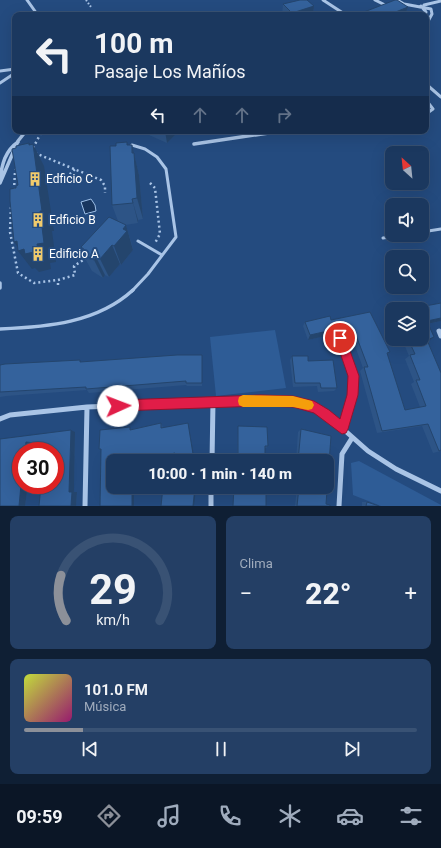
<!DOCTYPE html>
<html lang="es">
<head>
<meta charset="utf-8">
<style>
  body { margin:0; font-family:Roboto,sans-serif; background:#243f65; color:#f1f3f6; height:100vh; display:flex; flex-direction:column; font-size:15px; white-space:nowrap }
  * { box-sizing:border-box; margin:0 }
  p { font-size:13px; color:#a0acbd }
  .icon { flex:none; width:22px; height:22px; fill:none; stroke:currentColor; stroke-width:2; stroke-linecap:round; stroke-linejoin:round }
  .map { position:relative; height:506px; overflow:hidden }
  .details { display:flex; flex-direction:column; gap:10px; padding:10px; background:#0f1f34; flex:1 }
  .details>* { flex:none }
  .hud { position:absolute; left:12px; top:12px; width:417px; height:122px; border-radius:8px; box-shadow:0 4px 16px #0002,0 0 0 1px #395274; background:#1b385f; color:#f1f3f6; overflow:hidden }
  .needle { width:26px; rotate:333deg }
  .controls { position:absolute; left:385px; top:146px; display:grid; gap:8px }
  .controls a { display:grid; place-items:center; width:44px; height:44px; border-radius:8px; background:#1b385f; box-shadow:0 4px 16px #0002,0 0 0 1px #395274; font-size:20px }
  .speed { position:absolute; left:12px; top:442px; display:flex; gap:8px; font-size:20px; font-weight:700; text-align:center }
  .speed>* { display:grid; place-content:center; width:52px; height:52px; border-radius:50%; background:#1b385f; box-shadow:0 4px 16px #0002,0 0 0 1px #395274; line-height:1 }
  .speed .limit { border:6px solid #d22; background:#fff; color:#111 }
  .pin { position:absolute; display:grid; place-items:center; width:34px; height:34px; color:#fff; margin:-17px; border:2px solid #fff; border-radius:50%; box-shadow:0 1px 4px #0007 }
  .me { position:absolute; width:44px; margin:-22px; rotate:88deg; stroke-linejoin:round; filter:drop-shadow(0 0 3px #0008) }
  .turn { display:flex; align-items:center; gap:14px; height:84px; padding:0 16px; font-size:18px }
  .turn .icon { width:52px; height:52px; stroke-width:2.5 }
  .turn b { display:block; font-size:28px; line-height:34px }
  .lanes { display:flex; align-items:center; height:38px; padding:0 16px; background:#0003; justify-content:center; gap:20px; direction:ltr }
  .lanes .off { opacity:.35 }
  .big { font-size:30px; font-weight:800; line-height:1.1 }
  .details .widget { flex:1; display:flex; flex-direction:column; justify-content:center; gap:6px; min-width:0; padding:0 14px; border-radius:8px; background:#243f65 }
  .details .dial { align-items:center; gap:0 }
  .dial svg { height:104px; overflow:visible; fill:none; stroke:#395274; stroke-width:7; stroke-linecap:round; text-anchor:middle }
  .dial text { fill:#f1f3f6; stroke:none }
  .song { display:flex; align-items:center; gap:12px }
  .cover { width:48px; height:48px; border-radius:6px; background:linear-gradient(135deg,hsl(70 70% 55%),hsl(320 70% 35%)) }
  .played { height:4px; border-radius:2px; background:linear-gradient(90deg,#8c9099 15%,#395274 15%) }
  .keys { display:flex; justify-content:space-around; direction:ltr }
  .heat { display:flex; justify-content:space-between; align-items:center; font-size:22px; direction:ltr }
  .details .tiles { flex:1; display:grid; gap:10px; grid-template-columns:1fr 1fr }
  .widget:last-child { grid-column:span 2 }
  .trip { position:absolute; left:106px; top:454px; width:228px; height:40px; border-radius:8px; background:#1b385f; box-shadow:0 4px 16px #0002,0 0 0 1px #395274; font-weight:800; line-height:40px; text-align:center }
  .dock { display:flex; height:64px; justify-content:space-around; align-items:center; background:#0b1626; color:#a0acbd }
  .dock .icon { width:28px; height:28px }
  .dock .on { color:#8c9099 }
  .dock b { font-size:18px; color:#f1f3f6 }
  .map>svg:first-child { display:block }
  .green { fill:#2e5c96 }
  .water { fill:#18365f; stroke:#9dbfe7 }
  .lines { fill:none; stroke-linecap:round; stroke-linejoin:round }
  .path-far1 { stroke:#a9c4e6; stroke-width:2; stroke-dasharray:1.5 2; stroke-linecap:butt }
  .path { stroke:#a9c4e6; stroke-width:2.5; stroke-dasharray:2 3; stroke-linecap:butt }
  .service-far1 { stroke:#a9c4e6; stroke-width:3 }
  .service { stroke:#a9c4e6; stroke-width:3.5 }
  .minor-far2 { stroke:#a9c4e6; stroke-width:3 }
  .minor-far1 { stroke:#a9c4e6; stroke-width:3.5 }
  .minor { stroke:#a9c4e6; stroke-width:5 }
  .wall { fill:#2d5486 }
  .shaded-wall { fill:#24456d }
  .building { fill:#34629c; stroke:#24456d }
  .route { fill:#e11d48; stroke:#92132f }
  .slow { fill:#f59e0b }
  .labels { text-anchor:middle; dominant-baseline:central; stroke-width:4; stroke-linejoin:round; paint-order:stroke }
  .poi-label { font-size:12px; fill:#fff; stroke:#244b7f; text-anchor:start }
</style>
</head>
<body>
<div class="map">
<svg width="441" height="506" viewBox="0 0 441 506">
  <rect width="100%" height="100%" fill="#244b7f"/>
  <path class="green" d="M275,330L286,388L216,396L210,337Z
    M359,461L441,505V506H381L353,495L351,463Z"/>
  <path class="water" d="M91,199L95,205L96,211L85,214L81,202Z"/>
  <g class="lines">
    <path class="path-far1" d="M86,0L91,7"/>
    <path class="path" d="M33,148L42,131
      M35,153L101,180L105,186V193
      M56,178L67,177L75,169
      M150,183L155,188L160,234L155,243
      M14,190L15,171L17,168
      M11,207L10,232L18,273L34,283L58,280
      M58,285V280L75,275L74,266L88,257"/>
    <path class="service-far1" d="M132,145L145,149L157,157L166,169L176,237L148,274L132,291
      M422,232L441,229
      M383,238L403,235
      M138,241L162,255"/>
    <path class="service" d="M0,329C47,327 97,323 133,290"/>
    <path class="minor-far2" d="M27,0L37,14
      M323,0L346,15
      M375,0L387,6
      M397,0L404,4L431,9L432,14L426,25
      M424,5L441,1
      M421,6L426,12L425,15
      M91,15L95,13
      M0,71L15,69
      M0,83L15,73
      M426,84L441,97
      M426,100L433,109L426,114"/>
    <path class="minor-far1" d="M194,144L282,131
      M0,179C2,164 5,151 18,142
      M0,183L18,141L26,131
      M0,283V288"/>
    <path class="minor" d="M439,331L441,336
      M340,338L354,376L352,395L342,429
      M0,419L10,415L87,407L261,400L293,401L310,405L325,413L368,451L396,469L441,491
      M212,461L213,402
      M211,487V506
      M85,506L87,407
      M339,506L342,454L352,438"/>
  </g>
  <path class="wall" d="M283,4L314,6L313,15H282Z
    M408,7L405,15H363L364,12Z
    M140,131H176L177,133L167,143Z
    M128,145H132L139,175L143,219L138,220V223L125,225H126L132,245L133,250L121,265L120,264L109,277L105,275L103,278L92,271L82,253L84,252L81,247L118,221L112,205Z
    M441,303V321L428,324L434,337L428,342L441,373V451L433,453L422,426L377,433L360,371L363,368L351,335H348L347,331L308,340L303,326L305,322L331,320L370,312L390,352L387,354L405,410L420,407L411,384L414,382L405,359L409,356L402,339H422L420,307Z
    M202,355V386H187L186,385L89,393L87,390L6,396L0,397V365L82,362Z
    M292,356L308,361L337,388L334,391L318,392L317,386L293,387L290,360Z
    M161,423L162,425L163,428L188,423L194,456L177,460L175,458V455L145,461H113L99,449L132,429Z
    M238,426L268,446L266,448H265V461H234L235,457L237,458Z
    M301,429L331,436L326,504L330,505V506H295L297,487H327V461H296L298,432Z
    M75,432L74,492H77L76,506H39L44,446L32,444L31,451H21V485H28L25,506L0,439Z
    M362,502H367L379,506H362Z"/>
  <path class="shaded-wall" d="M314,6L313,15H292V13Z
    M408,7L405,15H388Z
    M165,131H176L177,133L167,143Z
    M29,143L35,154L33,144L44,166L54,231H52L56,262L50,263L51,269L39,272L35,268L32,269L18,251L20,250L14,242L17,241L29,145Z
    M132,145L139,175L143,219L137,198Z
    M132,199L138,220V223Z
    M126,225L133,250L121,265L114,246L123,229Z
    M112,245L120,264L109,277L100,259Z
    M96,257L105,275L103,278L94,260Z
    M441,318V321L422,325L427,321Z
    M350,326L347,331L308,340L310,335Z
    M354,330L351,335H348L352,331Z
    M434,337L429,341L422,345L427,340Z
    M188,423L194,456L177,460L175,458Z
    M71,430L75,432L74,492H77L76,506H71L69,492Z
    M26,442L32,444L31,451H25Z
    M21,485H28L25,506H19Z
    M132,487H134V506H132Z
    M195,487H196L194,506H193Z"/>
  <path class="building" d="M300,0H307L314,6L292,13L283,4Z
    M395,0H397L408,7L388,15H368L364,12Z
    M127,142V145H132V153H134L137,198L132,199L133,203L112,205L110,146H116V143Z
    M29,143V145L33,144L42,211H40L44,243L37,244L38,251L25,254L24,249L18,251L17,241L14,242L10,201V189L16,188V186L18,185L12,149L16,148V146Z
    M109,217L126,225L123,229L127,231L114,246L112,245L100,259L96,257L94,260L82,253L85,250L81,247Z
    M441,303V318L427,321L434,337L427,340L441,373V450L439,451L428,424L382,431L364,367H368L354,330L352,331L350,326L310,335L305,322L330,316L331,320L370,312L390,352L387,353L405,410L426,406L416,380H420L410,355L415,354L408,339H422V309H396L419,304L420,307Z
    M177,355H202V383H186V381L86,389V387L0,392V365L5,364L80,360V362Z
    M292,356H308V361L333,360L337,388H321L320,383H295Z
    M161,423V428L188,423L193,454L175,458V453L136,461H113V487H132V506H100L101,449H99L100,430L130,427V430Z
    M238,426L267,427L268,446H265V461H235V457L238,458Z
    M301,429L331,436L326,504L330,505V506H297L299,487H327V461H298Z
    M71,430L69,492H72L71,506H39L41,485H55V451H44L45,444L26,442L25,451H21V485L19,506H0V439Z
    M163,487H195L193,506H161Z
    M234,487H266V506H233Z
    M367,502L379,506H366Z"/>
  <path class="route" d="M340,333L344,334L359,376L358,395L348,429L346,433L342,434L314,413L293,407L261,406L118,411L114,410L113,406L114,402L118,400L261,395L293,396L314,401L329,410L340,419L347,395L348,376L335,338L336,334Z"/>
  <path class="slow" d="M243,395L293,396L312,401L314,405L312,409L308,410L293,407H243L239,405L238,401L239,397Z"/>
  <defs>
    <symbol id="building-bare" viewBox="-9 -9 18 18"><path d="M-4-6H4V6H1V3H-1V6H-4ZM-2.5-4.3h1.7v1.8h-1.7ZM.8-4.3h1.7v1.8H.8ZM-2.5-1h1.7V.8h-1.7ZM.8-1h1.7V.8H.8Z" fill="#f1cb6c" stroke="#244b7f" stroke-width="2.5" paint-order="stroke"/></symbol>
  </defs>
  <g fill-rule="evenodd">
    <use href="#building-bare" x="25" y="169" width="20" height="20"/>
    <use href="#building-bare" x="28" y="210" width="20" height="20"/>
    <use href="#building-bare" x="28" y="244" width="20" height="20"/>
  </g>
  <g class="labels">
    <g class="poi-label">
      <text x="46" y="179">Edficio C</text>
      <text x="49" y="220">Edficio B</text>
      <text x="49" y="254">Edificio A</text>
    </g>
  </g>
</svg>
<div class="controls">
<a><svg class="needle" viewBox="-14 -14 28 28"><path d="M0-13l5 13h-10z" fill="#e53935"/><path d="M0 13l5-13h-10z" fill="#a0acbd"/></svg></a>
<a><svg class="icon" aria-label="sound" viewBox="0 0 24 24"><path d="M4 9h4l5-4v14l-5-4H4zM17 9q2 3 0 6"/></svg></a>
<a><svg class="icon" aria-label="search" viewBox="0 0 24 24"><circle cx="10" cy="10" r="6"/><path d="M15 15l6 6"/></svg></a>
<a><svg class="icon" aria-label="layers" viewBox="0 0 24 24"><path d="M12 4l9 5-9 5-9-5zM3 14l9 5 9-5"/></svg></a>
</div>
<div class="speed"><div class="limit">30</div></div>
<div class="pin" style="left:340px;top:338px;background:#d93025"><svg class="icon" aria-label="arrive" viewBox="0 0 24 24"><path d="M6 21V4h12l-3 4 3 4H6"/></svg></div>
<svg class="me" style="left:118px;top:406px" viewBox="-20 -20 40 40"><circle r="19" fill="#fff"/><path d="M0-13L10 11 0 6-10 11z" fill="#e11d48"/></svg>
<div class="trip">10:00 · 1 min · 140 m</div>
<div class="hud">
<div class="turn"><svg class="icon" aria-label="left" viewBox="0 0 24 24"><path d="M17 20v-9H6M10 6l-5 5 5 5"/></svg><div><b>100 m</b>Pasaje Los Mañíos</div></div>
<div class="lanes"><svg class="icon" aria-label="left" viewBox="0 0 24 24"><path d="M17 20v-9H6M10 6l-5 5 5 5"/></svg><svg class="icon off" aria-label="ahead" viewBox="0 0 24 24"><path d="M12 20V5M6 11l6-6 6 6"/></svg><svg class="icon off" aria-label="ahead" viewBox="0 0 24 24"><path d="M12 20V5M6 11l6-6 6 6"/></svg><svg class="icon off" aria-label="right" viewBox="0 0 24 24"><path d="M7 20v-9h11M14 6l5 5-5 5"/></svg></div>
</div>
</div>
<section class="details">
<div class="tiles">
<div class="widget dial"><svg viewBox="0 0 100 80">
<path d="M14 69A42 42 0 1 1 86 69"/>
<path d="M14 69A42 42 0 0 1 10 34" stroke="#8c9099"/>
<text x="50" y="56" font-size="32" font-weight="700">29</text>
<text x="50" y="72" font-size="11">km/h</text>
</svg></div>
<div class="widget"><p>Clima</p>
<div class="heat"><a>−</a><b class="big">22°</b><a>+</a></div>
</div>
<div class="widget">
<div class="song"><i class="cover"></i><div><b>101.0 FM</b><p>Música</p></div></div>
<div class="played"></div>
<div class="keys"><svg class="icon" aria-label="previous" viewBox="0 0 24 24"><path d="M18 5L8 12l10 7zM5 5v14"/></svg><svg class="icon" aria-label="pause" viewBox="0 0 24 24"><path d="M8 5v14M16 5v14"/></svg><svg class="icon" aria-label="next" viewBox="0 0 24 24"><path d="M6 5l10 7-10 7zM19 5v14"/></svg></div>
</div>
</div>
</section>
<nav class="dock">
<b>09:59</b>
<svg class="icon on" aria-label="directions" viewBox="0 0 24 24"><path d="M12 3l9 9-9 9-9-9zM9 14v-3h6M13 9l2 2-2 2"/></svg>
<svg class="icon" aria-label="music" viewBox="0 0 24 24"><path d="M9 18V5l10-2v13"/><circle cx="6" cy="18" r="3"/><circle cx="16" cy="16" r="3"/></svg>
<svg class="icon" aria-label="phone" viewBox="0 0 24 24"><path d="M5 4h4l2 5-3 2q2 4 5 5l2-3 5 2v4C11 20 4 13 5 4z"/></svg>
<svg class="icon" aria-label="climate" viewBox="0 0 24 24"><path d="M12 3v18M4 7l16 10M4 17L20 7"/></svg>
<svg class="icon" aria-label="car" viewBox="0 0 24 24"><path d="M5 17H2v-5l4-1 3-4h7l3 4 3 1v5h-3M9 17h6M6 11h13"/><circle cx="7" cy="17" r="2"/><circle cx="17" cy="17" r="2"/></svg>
<svg class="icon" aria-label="filters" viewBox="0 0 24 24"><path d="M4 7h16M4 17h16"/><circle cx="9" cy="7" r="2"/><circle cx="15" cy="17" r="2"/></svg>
</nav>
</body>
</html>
